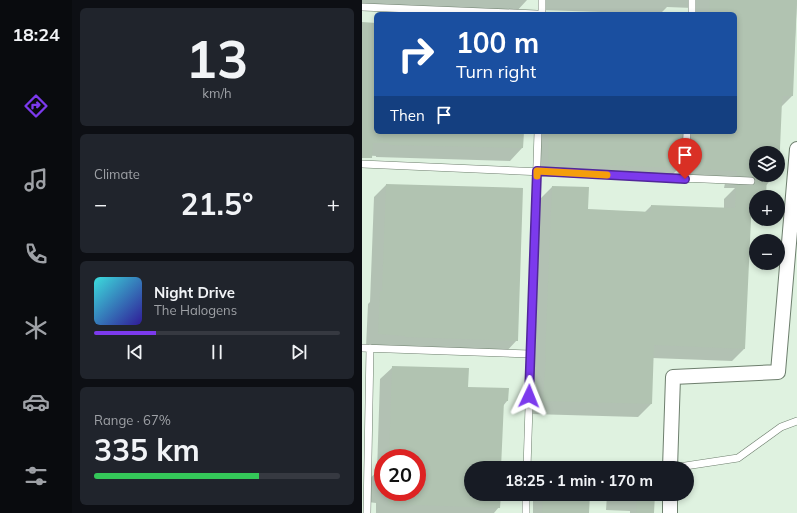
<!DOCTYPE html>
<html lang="en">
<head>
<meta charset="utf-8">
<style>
  body { margin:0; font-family:Mulish,sans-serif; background:#20242c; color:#f1f3f6; height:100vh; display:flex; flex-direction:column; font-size:15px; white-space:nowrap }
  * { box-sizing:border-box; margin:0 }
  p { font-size:13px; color:#9ea1a6 }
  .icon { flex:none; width:22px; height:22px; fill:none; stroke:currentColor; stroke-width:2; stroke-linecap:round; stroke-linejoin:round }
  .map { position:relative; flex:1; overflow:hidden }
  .sheet { display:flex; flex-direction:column; gap:8px; padding:8px; background:#0d0f14; width:290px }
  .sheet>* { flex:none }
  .banner { position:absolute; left:12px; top:12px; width:363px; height:122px; border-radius:6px; box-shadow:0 2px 6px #0003; background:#1a4fa0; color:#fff; overflow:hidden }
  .fabs { position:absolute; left:387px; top:146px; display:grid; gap:8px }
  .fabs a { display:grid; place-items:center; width:36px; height:36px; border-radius:50%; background:#171b24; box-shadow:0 2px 6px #0003; font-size:20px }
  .speed { position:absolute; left:12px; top:449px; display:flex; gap:8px; font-size:20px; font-weight:700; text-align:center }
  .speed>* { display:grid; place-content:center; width:52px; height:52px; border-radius:50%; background:#171b24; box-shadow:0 2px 6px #0003; line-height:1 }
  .speed .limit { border:6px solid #d22; background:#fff; color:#111 }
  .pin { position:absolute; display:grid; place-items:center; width:34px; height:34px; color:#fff; margin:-41px -17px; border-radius:50% 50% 50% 0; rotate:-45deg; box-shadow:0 0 4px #0007 }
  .pin .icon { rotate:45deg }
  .me { position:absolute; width:44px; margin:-22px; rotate:2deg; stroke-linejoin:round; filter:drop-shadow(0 0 3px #0008) }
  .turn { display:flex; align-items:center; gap:14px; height:84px; padding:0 16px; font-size:18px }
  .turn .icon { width:52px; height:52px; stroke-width:2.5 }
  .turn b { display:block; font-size:28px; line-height:34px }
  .then { display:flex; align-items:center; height:38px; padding:0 16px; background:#0003; gap:8px; font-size:15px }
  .big { font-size:30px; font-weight:700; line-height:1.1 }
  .sheet .widget { flex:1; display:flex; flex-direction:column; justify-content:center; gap:6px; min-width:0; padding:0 14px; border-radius:6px; background:#20242c }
  .sheet .dial { align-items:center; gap:0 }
  .dial b { font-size:52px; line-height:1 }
  .song { display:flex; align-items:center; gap:12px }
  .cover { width:48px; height:48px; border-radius:6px; background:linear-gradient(135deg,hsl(180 70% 55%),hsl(250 70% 35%)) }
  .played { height:4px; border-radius:2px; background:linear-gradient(90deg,#7c3aed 25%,#363941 25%) }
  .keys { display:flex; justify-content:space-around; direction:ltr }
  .heat { display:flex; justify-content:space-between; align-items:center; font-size:22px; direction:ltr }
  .charge { height:6px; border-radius:3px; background:linear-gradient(90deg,#34c759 67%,#363941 0) }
  .trip { position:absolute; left:102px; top:461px; width:230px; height:40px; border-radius:20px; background:#171b24; box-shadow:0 2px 6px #0003; font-weight:700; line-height:40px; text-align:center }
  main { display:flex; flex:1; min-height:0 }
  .tabs { display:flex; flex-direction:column; width:72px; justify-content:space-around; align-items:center; background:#090b0e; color:#9ea1a6 }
  .tabs .icon { width:28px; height:28px }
  .tabs .current { color:#7c3aed }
  .tabs b { font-size:18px; color:#f1f3f6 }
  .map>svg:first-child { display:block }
  .shadow { fill:#0003; fill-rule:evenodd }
  .building { fill:#b1c3b1 }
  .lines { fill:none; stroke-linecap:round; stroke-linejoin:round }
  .service-casing { stroke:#6d7e6d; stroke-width:8 }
  .minor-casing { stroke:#6d7e6d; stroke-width:16 }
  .service { stroke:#fff; stroke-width:7 }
  .minor { stroke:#fff; stroke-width:14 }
  .route-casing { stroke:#51269a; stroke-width:10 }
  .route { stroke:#7c3aed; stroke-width:7 }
  .slow { stroke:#f59e0b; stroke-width:7 }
</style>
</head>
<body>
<main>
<nav class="tabs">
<b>18:24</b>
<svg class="icon current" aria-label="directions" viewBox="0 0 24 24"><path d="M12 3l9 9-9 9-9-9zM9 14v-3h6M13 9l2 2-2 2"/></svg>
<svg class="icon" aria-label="music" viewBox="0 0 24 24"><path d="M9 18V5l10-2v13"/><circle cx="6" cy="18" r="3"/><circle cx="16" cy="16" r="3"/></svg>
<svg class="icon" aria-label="phone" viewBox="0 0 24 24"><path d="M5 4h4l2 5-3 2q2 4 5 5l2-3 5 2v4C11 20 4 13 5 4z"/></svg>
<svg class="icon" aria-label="climate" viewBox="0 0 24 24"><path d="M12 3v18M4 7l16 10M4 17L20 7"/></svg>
<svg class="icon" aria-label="car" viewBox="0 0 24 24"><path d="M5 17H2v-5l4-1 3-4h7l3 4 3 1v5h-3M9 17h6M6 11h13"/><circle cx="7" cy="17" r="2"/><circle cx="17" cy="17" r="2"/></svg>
<svg class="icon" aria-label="filters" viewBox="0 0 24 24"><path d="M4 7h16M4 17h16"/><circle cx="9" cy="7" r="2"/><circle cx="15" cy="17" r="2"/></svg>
</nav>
<section class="sheet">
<div class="widget dial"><b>13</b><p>km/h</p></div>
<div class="widget"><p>Climate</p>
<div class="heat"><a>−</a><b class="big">21.5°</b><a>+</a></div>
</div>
<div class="widget">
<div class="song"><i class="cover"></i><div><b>Night Drive</b><p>The Halogens</p></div></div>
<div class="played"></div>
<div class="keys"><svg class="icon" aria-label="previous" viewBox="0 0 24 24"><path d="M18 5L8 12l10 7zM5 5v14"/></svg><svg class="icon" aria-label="pause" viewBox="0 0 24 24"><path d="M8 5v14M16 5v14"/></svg><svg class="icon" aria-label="next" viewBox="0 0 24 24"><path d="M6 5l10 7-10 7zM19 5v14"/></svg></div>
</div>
<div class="widget"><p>Range · 67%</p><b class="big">335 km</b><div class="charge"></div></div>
</section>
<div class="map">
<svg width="435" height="513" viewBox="0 0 435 513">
  <rect width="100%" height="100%" fill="#dff2e0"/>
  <path class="shadow" d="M0,0H165L153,13L0,7Z
    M181,0H435L430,96L419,107L416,172V153H394V175H413L394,197V207L391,210H388L382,349L370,361L290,358L289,404L276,417L169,414L172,368H171L177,200L190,187L225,210L283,212L289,206L362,209V199L373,188H362L363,183L316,181L317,168L305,180L173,176L175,132H373V14H329L330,8L305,7L298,14L180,10Z
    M0,23L14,25V132H161L160,148L148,161L14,157V156L0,155Z
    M24,185L155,340L143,353L4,347L6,304L8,302L12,197Z
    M31,367L145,401L141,406L138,468H109V494H138L137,507L132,513H14V503L6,502L7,479L15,472L18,379ZM21,458H55V492H21Z
    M177,494H227L226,513H171V500Z
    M246,494H292L291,513H268V511L244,510L245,495Z"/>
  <path class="building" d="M348,0H435L431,96H421L420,101L417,172H416V153H394V175H405L404,197L390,198L383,349L292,345L290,404L181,401L184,356H183L190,186L227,187L226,209L289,212V205L373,208L374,185L389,186L393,183L394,179L392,177L375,175V171L328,169L330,132H373V14H347Z
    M0,22L14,23L11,132H162L161,148L27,145V143H11L10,158H0Z
    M187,132H320L318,168L186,163Z
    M24,184L161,188L156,341L43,337V336L16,334L18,291H20Z
    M30,366L107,368L106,387L147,388L146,401H142L139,468H109V494H139L138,508L26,504V492H55V458H27Z
    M181,494H228L227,513H180Z
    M275,494H293L292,513H274Z"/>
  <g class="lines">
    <defs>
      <path id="service" d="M0,7L175,14
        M180,14V0
        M330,14V0
        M0,164L389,181
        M323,179L325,132
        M0,348L168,354
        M165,468L176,132
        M310,468L376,458L419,427L435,421
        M5,513L8,348
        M164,513V494"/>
      <path id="minor" d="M308,468L311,377L416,372L435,149
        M308,494V513"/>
    </defs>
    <use href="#service" class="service-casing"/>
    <use href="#minor" class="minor-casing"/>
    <use href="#service" class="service"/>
    <use href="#minor" class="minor"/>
  </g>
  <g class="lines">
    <defs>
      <path id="route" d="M167,396L175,171L323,179"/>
    </defs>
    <use href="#route" class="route-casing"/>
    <use href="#route" class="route"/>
    <path class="slow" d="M175,176V171L245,175"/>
  </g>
</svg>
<div class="fabs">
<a><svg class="icon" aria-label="layers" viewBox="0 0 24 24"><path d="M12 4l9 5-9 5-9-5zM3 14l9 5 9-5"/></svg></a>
<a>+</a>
<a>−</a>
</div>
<div class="speed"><div class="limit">20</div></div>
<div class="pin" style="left:323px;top:179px;background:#d93025"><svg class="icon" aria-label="arrive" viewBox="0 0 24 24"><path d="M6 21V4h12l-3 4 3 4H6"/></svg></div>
<svg class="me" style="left:167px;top:396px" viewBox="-20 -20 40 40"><path d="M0-17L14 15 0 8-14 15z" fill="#7c3aed" stroke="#fff" stroke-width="4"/></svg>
<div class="trip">18:25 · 1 min · 170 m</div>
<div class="banner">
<div class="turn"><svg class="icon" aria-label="right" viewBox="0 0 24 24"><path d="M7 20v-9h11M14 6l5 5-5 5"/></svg><div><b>100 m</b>Turn right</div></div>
<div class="then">Then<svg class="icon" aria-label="arrive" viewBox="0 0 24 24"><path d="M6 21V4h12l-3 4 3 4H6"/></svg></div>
</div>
</div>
</main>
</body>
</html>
